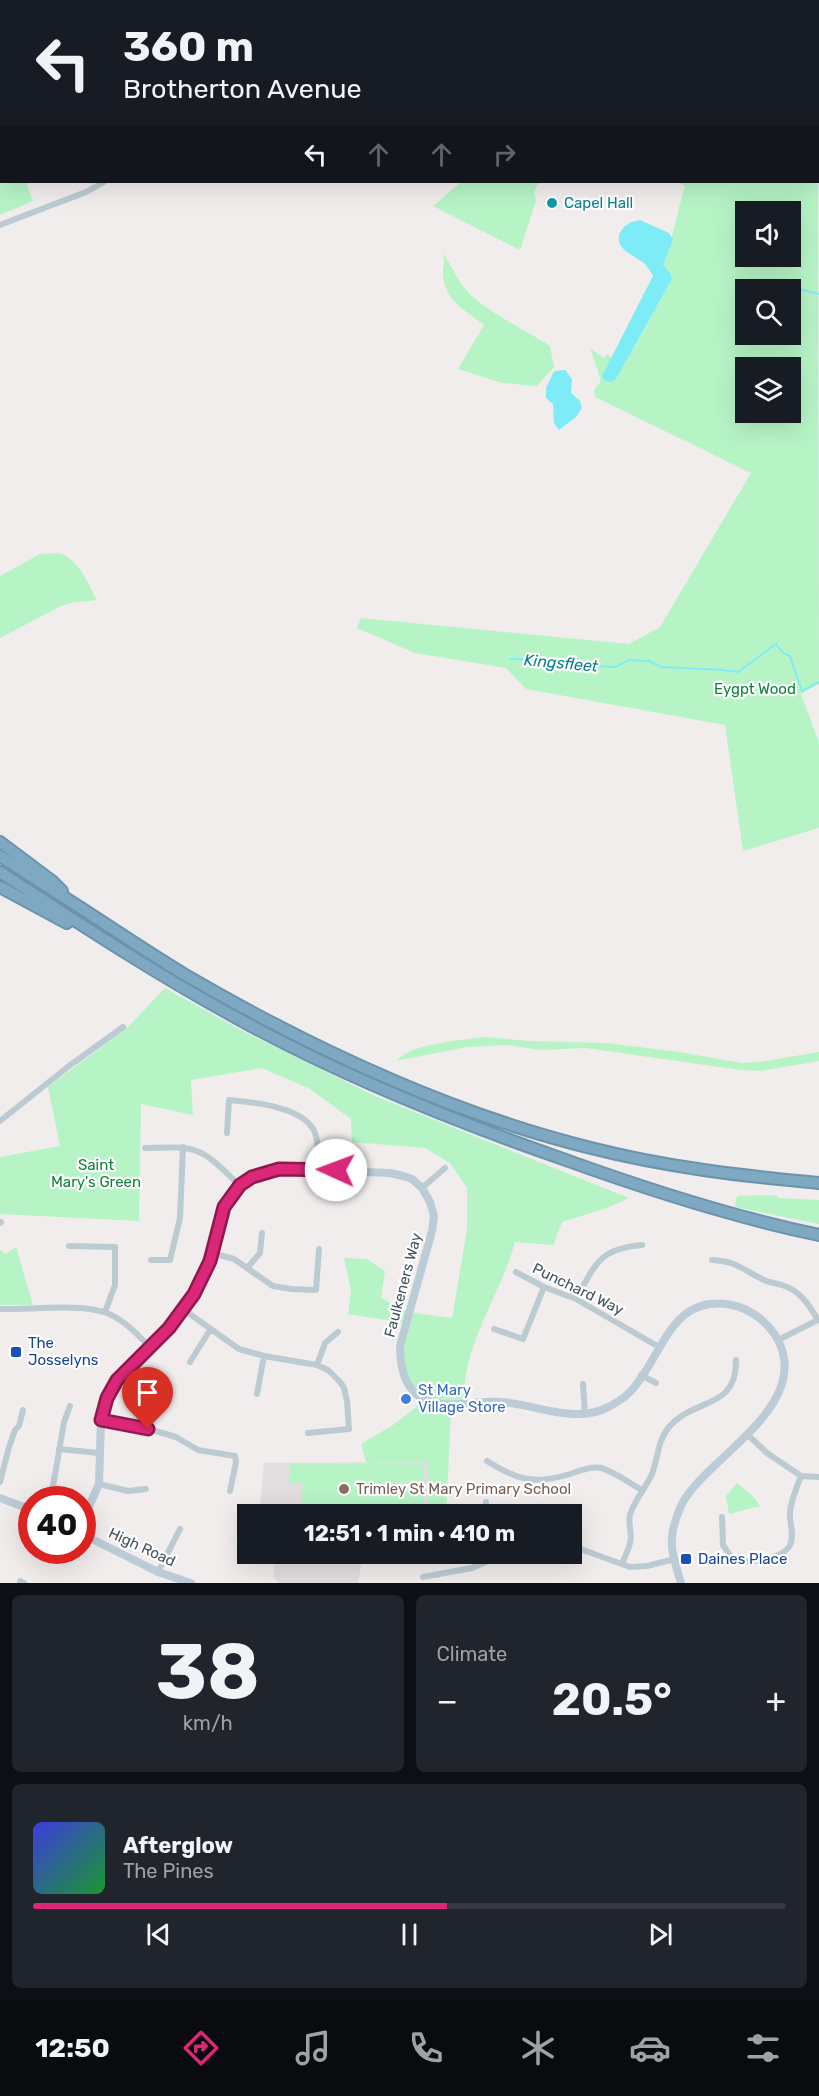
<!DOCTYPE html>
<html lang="en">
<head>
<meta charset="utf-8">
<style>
  body { margin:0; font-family:Rubik,sans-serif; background:#20242c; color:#f1f3f6; height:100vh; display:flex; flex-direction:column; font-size:22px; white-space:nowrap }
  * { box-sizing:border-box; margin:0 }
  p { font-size:20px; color:#9ea1a6 }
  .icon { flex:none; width:33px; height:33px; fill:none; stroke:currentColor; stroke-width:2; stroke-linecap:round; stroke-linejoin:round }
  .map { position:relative; height:1583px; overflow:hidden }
  .drawer { display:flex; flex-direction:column; gap:12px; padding:12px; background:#0d0f14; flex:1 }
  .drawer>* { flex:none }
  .banner { position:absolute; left:0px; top:0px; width:819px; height:183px; box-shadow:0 6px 24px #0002; background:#171b24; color:#f1f3f6; overflow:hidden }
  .buttons { position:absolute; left:735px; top:201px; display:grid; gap:12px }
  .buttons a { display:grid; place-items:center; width:66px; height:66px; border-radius:0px; background:#171b24; box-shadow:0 6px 24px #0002; font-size:30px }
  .speed { position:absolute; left:18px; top:1486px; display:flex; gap:12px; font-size:30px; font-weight:700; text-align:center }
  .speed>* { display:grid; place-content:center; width:78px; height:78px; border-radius:50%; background:#171b24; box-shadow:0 6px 24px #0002; line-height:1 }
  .speed .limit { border:9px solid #d22; background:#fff; color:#111 }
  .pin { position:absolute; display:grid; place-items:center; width:51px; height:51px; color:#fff; margin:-62px -26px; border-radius:50% 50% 50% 0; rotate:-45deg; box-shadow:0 0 6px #0007 }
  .pin .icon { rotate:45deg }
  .me { position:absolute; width:66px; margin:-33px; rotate:272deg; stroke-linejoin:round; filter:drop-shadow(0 0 4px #0008) }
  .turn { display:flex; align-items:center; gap:21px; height:126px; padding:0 24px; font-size:27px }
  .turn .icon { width:78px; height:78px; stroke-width:2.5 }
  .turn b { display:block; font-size:42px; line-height:51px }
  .lanes { display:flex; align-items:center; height:57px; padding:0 24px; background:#0003; justify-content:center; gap:30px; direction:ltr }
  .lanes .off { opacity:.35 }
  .big { font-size:45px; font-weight:700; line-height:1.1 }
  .drawer .card { flex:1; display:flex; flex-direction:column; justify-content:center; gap:9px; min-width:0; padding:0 21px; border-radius:9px; background:#20242c }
  .drawer .dial { align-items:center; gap:0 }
  .dial b { font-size:78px; line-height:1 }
  .song { display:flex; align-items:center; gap:18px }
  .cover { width:72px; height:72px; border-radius:9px; background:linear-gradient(135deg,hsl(240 70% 55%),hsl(130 70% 35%)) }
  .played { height:6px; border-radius:3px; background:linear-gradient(90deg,#db2777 55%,#363941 55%) }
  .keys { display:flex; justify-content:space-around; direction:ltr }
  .heat { display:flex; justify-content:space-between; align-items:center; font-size:33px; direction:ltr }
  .drawer .tiles { flex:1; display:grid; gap:12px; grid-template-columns:1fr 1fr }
  .card:last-child { grid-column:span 2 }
  .trip { position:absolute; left:237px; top:1504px; width:345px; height:60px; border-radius:0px; background:#171b24; box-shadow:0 6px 24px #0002; font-weight:700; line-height:60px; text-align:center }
  .tabs { display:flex; height:96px; justify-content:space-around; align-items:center; background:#090b0e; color:#9ea1a6 }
  .tabs .icon { width:42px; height:42px }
  .tabs .on { color:#db2777 }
  .tabs b { font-size:27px; color:#f1f3f6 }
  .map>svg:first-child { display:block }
  .education { fill:#e2dee0 }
  .green { fill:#b6f4c6; fill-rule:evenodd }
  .water { fill:#7eecf6 }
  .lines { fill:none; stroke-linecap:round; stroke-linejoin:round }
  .stream { stroke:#7eecf6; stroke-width:2 }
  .highway-casing { stroke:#6a93ae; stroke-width:14 }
  .street { stroke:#bccbd2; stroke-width:6 }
  .secondary { stroke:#bbccd7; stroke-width:8 }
  .highway { stroke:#7fa8c2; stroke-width:10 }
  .route-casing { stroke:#8e194d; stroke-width:15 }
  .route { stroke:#db2777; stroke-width:10 }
  .culture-dot { fill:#0f9aa8; stroke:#fff; stroke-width:2 }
  .transit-dot { fill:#1a4fb4; stroke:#fff; stroke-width:2 }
  .shop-dot { fill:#3f7fe0; stroke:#fff; stroke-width:2 }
  .education-dot { fill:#8d6e63; stroke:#fff; stroke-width:2 }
  .labels { text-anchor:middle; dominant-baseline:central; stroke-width:4.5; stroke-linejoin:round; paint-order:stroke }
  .culture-label { font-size:15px; fill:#0d838f; stroke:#fff; text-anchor:start }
  .park-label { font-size:15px; fill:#0c863a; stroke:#fff }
  .street-label { font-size:15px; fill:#44545d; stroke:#fff }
  .transit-label { font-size:15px; fill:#164399; stroke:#fff; text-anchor:start }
  .shop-label { font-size:15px; fill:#366cbe; stroke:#fff; text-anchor:start }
  .education-label { font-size:15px; fill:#785e54; stroke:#fff; text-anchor:start }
  .water-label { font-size:16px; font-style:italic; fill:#047f8b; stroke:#fff }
</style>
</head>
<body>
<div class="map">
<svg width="819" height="1583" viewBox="0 0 819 1583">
  <rect width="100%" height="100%" fill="#f1eded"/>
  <path class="education" d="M428,1462L427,1515H259L264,1463Z
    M275,1554H363L358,1583H280L273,1578Z"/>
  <path class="green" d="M818,79L819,684L801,694L819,742V828L743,851L725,725L526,689L506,668L415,653L357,628L361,618L629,644L660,627L751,473L595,397L594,390L600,382V377L590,348L604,358L607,354L612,358L605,370H621L672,279L671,274L663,265C673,239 677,212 685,186L677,182H818ZM746,212H790V256H746ZM746,290H790V334H746ZM746,368H790V412H746Z
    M0,120L2,182H26L33,201L0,215Z
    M461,182H539L534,192L536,201L520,250L433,206Z
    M443,253C451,265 458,282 468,292C491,315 523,328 550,346L554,367L537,386L502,383L458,369L484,325C466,310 446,303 443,276C442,267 446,263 443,253Z
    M59,553C78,558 88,583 97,600L70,603L61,606L0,638V576L40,554Z
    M165,988L239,1029L375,1096L629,1198L607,1208L562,1222L553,1245L515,1242C500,1297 462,1344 464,1403L423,1399L403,1373L405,1323L348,1314L351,1290L344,1258L367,1259L385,1271L381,1298L408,1312L452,1318L467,1229V1188L450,1163L425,1148L352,1142L351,1119L310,1089L262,1068L191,1080L193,1115L141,1104L139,1221L0,1214V1157L60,1146L48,1087L128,1027Z
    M486,1037L528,1041L607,1043L679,1052L742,1063L759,1062L819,1052V1061L761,1071L740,1070L586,1048L540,1050L508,1045L467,1047L396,1061C412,1043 462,1040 486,1037Z
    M777,1195L778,1198L819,1200V1224L735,1207L736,1198L738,1196Z
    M16,1247L33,1305H0V1249L5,1254Z
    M420,1404L451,1411L446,1515H427V1462L366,1463L361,1444L393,1425Z
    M290,1464H424L423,1515H301L303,1483H289Z
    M737,1483L751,1494L760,1506L729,1514L726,1496Z"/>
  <path class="water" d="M640,220L669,233L673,240L663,265L671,274L672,279L621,370L615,380L611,382L605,381L602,377L603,374L653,276C651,272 648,268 645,264C636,256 613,249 620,233C624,224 631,222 640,220Z
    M565,370L572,379L571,393L580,401L582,408L576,417L559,430L554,423L553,404L546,398V388L553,373L555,371Z"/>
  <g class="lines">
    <path class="stream" d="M783,285L819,294
      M511,659L557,660L561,664L615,667L629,660L649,661L661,667L723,670L738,672L776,644L783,653L790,656L802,691L819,682"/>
    <defs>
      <path id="highway" d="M0,842L52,881L62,891
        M0,856C28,874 56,892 84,910C118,932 152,955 187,976C313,1049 449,1113 591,1148C665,1167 742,1176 819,1183
        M0,872C77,922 154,973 235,1017C339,1075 451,1120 563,1159C646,1189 732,1217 819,1235
        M0,887L67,923"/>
    </defs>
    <use href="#highway" class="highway-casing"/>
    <path class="street" d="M291,0L292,2
      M0,225L86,192L104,182
      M0,1121L69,1066L123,1027
      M227,1133L229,1100C253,1102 309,1107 316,1136C319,1146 317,1159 318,1170
      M145,1148C200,1146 200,1147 239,1185
      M422,1188L445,1168
      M0,1223L1,1222
      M69,1246L115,1247V1285L105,1312
      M212,1253L234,1259L273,1286L291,1289L316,1290L319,1249
      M151,1260H170L180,1218L183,1147
      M712,1260C735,1261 741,1268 760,1278C766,1282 775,1283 782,1285C801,1291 809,1305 818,1320L778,1340
      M248,1267L260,1253L262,1233
      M516,1272L544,1287L576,1299L659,1347
      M576,1299C596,1264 598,1249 642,1245
      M0,1309C28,1310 82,1303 107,1313C124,1320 137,1334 150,1347
      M184,1310L239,1349L264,1356L317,1365L328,1370L341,1383L344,1388L347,1401L349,1429L308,1433
      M494,1329L523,1339L544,1287
      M190,1362L210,1330
      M317,1365L325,1343L338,1332
      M641,1375L656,1383
      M583,1384L585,1414
      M257,1394L264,1356
      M101,1420L149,1429L176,1437L198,1450L235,1456L236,1462L230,1491
      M141,1427L144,1409L152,1389
      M747,1434L767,1453L801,1476L819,1477
      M59,1449L99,1453
      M487,1461C517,1480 535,1485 570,1474C579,1471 591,1466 601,1468C613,1471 631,1484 642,1490
      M0,1482L9,1447L15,1430L19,1426L23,1410
      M99,1484L128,1491L146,1489
      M53,1486L64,1422L70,1406
      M485,1515L486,1502
      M722,1517L723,1545L733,1560C747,1564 783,1559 790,1545C795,1534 789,1523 790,1512C791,1500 797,1487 801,1476
      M572,1546L630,1567L647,1566L675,1559
      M486,1554L491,1560H501L517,1554
      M622,1564C625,1556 630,1547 631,1538C631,1530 628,1522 630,1515C634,1500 646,1488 652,1474C658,1458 658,1440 669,1427C695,1397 737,1410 736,1360
      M158,1572L180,1529
      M423,1577L472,1568L491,1560
      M20,1581L24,1583"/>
    <path class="secondary" d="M0,1498L32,1510
      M82,1522L99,1484L101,1420L107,1398L117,1380L169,1328L194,1294L210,1261L224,1207L239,1185L252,1177L279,1169L390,1173L403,1176L412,1179L422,1188L430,1202L434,1216L432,1231L400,1346C400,1366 404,1390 425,1400C448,1410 478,1400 501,1402C534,1404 572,1423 604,1409C613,1405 623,1399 630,1392C663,1358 669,1293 732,1305C751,1309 768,1322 778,1340C810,1402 720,1451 689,1493C681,1503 676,1517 673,1530C669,1548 676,1566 681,1583
      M82,1534L158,1572L191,1583"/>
    <use href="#highway" class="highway"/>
  </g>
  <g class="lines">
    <defs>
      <path id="route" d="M148,1429L101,1420L107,1398L117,1380L169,1328L194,1294L210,1261L224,1207L240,1185L252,1177L279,1169L336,1170"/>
    </defs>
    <use href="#route" class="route-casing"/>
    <use href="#route" class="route"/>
  </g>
  <circle class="culture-dot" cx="552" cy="203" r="6"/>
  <g class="transit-dot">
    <rect x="10" y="1346" width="12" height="12" rx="3"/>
    <rect x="680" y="1553" width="12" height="12" rx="3"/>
  </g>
  <circle class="shop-dot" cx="406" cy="1399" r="6"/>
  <circle class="education-dot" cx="344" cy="1489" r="6"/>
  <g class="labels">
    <g class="culture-label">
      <text x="564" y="203">Capel Hall</text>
    </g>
    <g class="park-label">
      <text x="755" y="689">Eygpt Wood</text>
      <text x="96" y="1165">Saint<tspan x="96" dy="17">Mary's Green</tspan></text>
    </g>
    <g class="street-label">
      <text transform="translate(403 1285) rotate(-75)">Faulkeners Way</text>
      <text transform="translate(578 1289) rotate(26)">Punchard Way</text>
      <text transform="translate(142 1547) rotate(25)">High Road</text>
    </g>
    <g class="transit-label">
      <text x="28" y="1343">The<tspan x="28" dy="17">Josselyns</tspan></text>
      <text x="698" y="1559">Daines Place</text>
    </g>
    <g class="shop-label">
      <text x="418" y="1390">St Mary<tspan x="418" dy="17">Village Store</tspan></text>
    </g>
    <g class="education-label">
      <text x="356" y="1489">Trimley St Mary Primary School</text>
    </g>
    <g class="water-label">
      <text transform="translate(561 663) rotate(5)">Kingsfleet</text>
    </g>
  </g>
</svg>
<div class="buttons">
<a><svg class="icon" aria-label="sound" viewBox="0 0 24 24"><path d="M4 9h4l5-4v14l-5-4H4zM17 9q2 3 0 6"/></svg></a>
<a><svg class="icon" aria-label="search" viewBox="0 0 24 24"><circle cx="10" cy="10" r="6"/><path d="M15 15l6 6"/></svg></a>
<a><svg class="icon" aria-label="layers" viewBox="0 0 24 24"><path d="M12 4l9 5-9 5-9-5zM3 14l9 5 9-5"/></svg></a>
</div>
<div class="speed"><div class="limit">40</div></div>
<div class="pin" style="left:148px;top:1429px;background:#d93025"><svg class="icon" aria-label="arrive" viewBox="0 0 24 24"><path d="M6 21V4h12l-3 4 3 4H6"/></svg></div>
<svg class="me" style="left:336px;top:1170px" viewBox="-20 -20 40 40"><circle r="19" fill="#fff"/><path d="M0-13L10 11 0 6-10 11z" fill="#db2777"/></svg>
<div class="trip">12:51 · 1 min · 410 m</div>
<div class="banner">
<div class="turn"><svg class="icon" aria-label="left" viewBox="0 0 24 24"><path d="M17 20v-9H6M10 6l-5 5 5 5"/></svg><div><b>360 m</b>Brotherton Avenue</div></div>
<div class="lanes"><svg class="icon" aria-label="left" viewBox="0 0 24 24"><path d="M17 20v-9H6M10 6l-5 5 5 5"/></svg><svg class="icon off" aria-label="ahead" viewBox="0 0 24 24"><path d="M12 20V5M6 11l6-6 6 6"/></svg><svg class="icon off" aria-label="ahead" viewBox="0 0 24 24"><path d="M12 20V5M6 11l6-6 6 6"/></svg><svg class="icon off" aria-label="right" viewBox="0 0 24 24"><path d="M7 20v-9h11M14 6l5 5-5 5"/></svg></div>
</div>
</div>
<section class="drawer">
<div class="tiles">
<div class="card dial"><b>38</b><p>km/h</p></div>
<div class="card"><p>Climate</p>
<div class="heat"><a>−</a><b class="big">20.5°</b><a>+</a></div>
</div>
<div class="card">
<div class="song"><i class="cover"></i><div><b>Afterglow</b><p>The Pines</p></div></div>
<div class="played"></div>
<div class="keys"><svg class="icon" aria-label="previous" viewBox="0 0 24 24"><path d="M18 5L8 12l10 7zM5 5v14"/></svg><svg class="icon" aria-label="pause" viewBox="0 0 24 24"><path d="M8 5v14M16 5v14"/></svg><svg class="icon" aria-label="next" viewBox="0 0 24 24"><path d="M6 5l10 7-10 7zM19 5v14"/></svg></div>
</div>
</div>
</section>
<nav class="tabs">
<b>12:50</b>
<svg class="icon on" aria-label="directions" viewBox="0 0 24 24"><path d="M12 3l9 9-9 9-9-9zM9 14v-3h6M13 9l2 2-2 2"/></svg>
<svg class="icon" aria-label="music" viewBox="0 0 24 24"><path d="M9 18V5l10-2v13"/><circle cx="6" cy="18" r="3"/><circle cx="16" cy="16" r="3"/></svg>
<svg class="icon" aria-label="phone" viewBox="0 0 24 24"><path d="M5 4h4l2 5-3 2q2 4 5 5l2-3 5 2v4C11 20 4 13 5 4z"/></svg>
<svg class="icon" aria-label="climate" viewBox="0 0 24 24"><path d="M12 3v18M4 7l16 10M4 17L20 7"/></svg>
<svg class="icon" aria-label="car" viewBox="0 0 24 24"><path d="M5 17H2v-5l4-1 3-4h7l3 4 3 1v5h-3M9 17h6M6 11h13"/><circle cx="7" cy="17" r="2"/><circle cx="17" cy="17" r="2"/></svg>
<svg class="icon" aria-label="filters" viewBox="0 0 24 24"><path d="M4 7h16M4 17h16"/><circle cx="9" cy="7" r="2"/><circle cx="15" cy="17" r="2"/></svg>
</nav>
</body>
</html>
